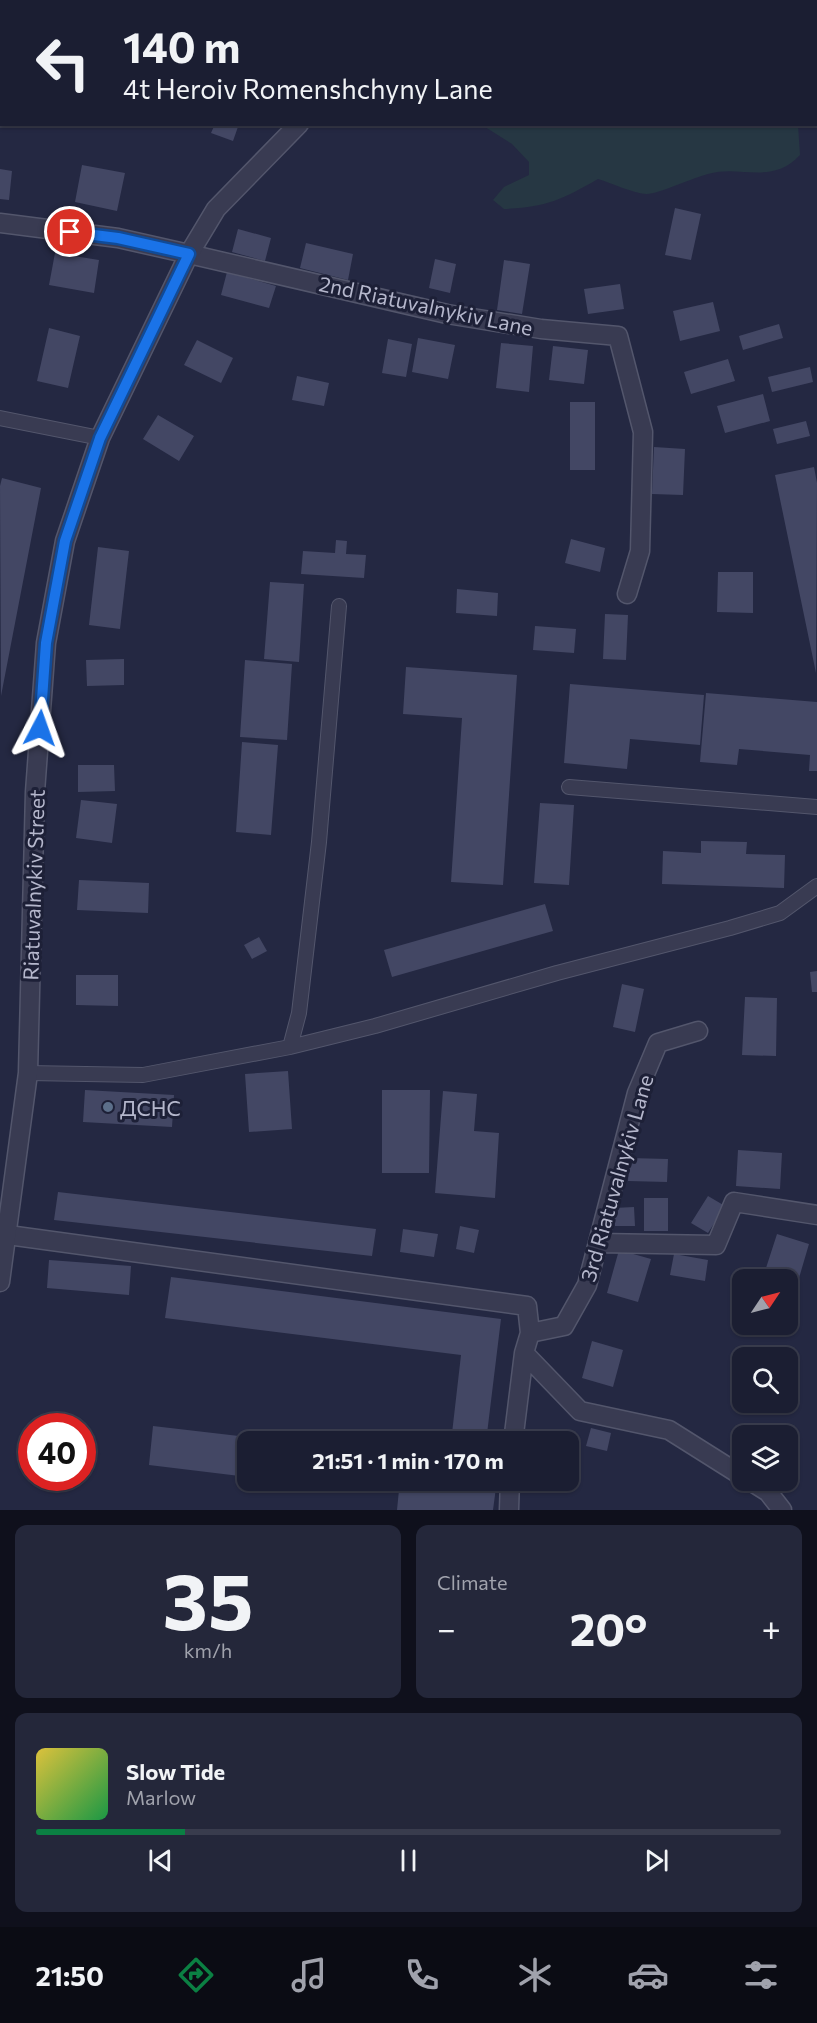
<!DOCTYPE html>
<html lang="en">
<head>
<meta charset="utf-8">
<style>
  body { margin:0; font-family:Commissioner,sans-serif; background:#24273a; color:#f1f3f6; height:100vh; display:flex; flex-direction:column; font-size:22px; white-space:nowrap }
  * { box-sizing:border-box; margin:0 }
  p { font-size:20px; color:#a0a2ac }
  .icon { flex:none; width:33px; height:33px; fill:none; stroke:currentColor; stroke-width:2; stroke-linecap:round; stroke-linejoin:round }
  .map { position:relative; height:1510px; overflow:hidden }
  .side { display:flex; flex-direction:column; gap:15px; padding:15px; background:#0f101c; flex:1 }
  .side>* { flex:none }
  .hud { position:absolute; left:0px; top:0px; width:818px; height:126px; box-shadow:0 2px 4px #0004,0 0 0 2px #393c4d; background:#1b1e32; color:#f1f3f6; overflow:hidden }
  .needle { width:39px; rotate:55deg }
  .fabs { position:absolute; left:732px; top:1269px; display:grid; gap:12px }
  .fabs a { display:grid; place-items:center; width:66px; height:66px; border-radius:12px; background:#1b1e32; box-shadow:0 2px 4px #0004,0 0 0 2px #393c4d; font-size:30px }
  .speed { position:absolute; left:18px; top:1413px; display:flex; gap:12px; font-size:30px; font-weight:700; text-align:center }
  .speed>* { display:grid; place-content:center; width:78px; height:78px; border-radius:50%; background:#1b1e32; box-shadow:0 2px 4px #0004,0 0 0 2px #393c4d; line-height:1 }
  .speed .limit { border:9px solid #d22; background:#fff; color:#111 }
  .pin { position:absolute; display:grid; place-items:center; width:51px; height:51px; color:#fff; margin:-26px; border:3px solid #fff; border-radius:50%; box-shadow:0 2px 6px #0007 }
  .me { position:absolute; width:66px; margin:-33px; rotate:4deg; stroke-linejoin:round; filter:drop-shadow(0 0 4px #0008) }
  .turn { display:flex; align-items:center; gap:21px; height:126px; padding:0 24px; font-size:27px }
  .turn .icon { width:78px; height:78px; stroke-width:2.5 }
  .turn b { display:block; font-size:42px; line-height:51px }
  .big { font-size:45px; font-weight:700; line-height:1.1 }
  .side .card { flex:1; display:flex; flex-direction:column; justify-content:center; gap:9px; min-width:0; padding:0 21px; border-radius:12px; background:#24273a }
  .side .dial { align-items:center; gap:0 }
  .dial b { font-size:78px; line-height:1 }
  .song { display:flex; align-items:center; gap:18px }
  .cover { width:72px; height:72px; border-radius:9px; background:linear-gradient(135deg,hsl(50 70% 55%),hsl(140 70% 35%)) }
  .played { height:6px; border-radius:3px; background:linear-gradient(90deg,#0b8043 20%,#393c4d 20%) }
  .keys { display:flex; justify-content:space-around; direction:ltr }
  .heat { display:flex; justify-content:space-between; align-items:center; font-size:33px; direction:ltr }
  .side .tiles { flex:1; display:grid; gap:15px; grid-template-columns:1fr 1fr }
  .card:last-child { grid-column:span 2 }
  .trip { position:absolute; left:237px; top:1431px; width:342px; height:60px; border-radius:12px; background:#1b1e32; box-shadow:0 2px 4px #0004,0 0 0 2px #393c4d; font-weight:700; line-height:60px; text-align:center }
  .menu { display:flex; height:96px; justify-content:space-around; align-items:center; background:#0b0c14; color:#a0a2ac }
  .menu .icon { width:42px; height:42px }
  .menu .on { color:#0b8043 }
  .menu b { font-size:27px; color:#f1f3f6 }
  .map>svg:first-child { display:block }
  .green { fill:#263743 }
  .building { fill:#434764 }
  .lines { fill:none; stroke-linecap:round; stroke-linejoin:round }
  .service-casing { stroke:#53566c; stroke-width:16 }
  .minor-casing { stroke:#53566c; stroke-width:21 }
  .tertiary-casing { stroke:#53566c; stroke-width:21 }
  .service { stroke:#393b52; stroke-width:14 }
  .minor { stroke:#393b52; stroke-width:18 }
  .tertiary { stroke:#393b52; stroke-width:18 }
  .route-casing { stroke:#114b97; stroke-width:15 }
  .route { stroke:#1a73e8; stroke-width:10 }
  .service-dot { fill:#5c6f8a; stroke:#1d2037; stroke-width:2 }
  .labels { text-anchor:middle; dominant-baseline:central; stroke-width:6; stroke-linejoin:round; paint-order:stroke }
  .street-label { font-size:21px; fill:#b5b7cc; stroke:#1d2037 }
  .poi-label { font-size:21px; fill:#b5b7cc; stroke:#1d2037; text-anchor:start }
</style>
</head>
<body>
<div class="map">
<svg width="817" height="1510" viewBox="0 0 817 1510">
  <rect width="100%" height="100%" fill="#242842"/>
  <path class="green" d="M412,0H817V103L816,2Z
    M482,125H798L800,155C771,186 740,164 708,174C695,177 656,195 646,194C632,193 612,183 598,179C561,200 547,207 504,209L493,200L504,187L529,175V162L512,144Z"/>
  <path class="building" d="M215,124H239L233,141L211,133Z
    M82,165L125,173L117,211L75,202Z
    M0,169L12,171L9,200L0,199Z
    M675,208L701,214L691,260L665,255Z
    M238,229L271,238L265,261L232,252Z
    M306,243L353,254L348,280L300,268Z
    M55,253L99,260L94,293L49,285Z
    M435,259L456,264L450,293L429,288Z
    M504,260L530,264L522,314L497,310Z
    M227,272L276,286L269,308L221,295Z
    M620,284L624,309L588,314L584,289Z
    M713,302L720,331L680,341L673,311Z
    M779,324L783,338L743,350L739,336Z
    M49,328L80,336L68,388L37,381Z
    M418,338L455,345L448,379L412,372Z
    M388,339L412,344L406,377L382,373Z
    M197,340L233,358L221,383L184,365Z
    M501,343L533,346L529,392L496,388Z
    M553,346L588,350L584,384L549,380Z
    M728,359L735,381L691,394L684,372Z
    M810,367L813,382L772,392L768,377Z
    M297,376L329,383L324,406L292,400Z
    M763,394L770,421L725,433L717,406Z
    M570,402H595V470H570Z
    M158,415L194,436L179,461L143,439Z
    M806,421L810,436L777,444L773,429Z
    M654,447L685,449L683,495L652,494Z
    M814,467L817,483L816,673L775,475Z
    M2,478L41,488L1,696L0,486Z
    M571,539L605,548L600,572L565,563Z
    M336,540L347,541L346,554L366,555L364,578L301,574L303,551L335,553Z
    M98,547L129,551L120,629L89,625Z
    M718,572H753V613L717,612Z
    M270,582L304,584L299,662L264,659Z
    M457,589L498,593L497,616L456,613Z
    M605,614L628,615L626,660L603,659Z
    M535,626L576,629L574,653L533,650Z
    M124,659V685L87,686L86,660Z
    M245,660L292,664L287,740L240,737Z
    M406,667L517,675L503,885L451,882L462,718L403,714Z
    M570,684L704,695L700,745L630,739L627,769L564,763Z
    M706,693L817,702V771H809L810,755L739,749L737,765L700,762Z
    M242,742L278,745L271,835L236,832Z
    M78,765H114L115,791L78,792Z
    M81,800L117,804L112,843L76,838Z
    M540,803L574,805L569,885L534,883Z
    M701,841L747,842L746,854L785,855L784,888L662,884L663,851L701,853Z
    M79,880L149,883L148,913L77,910Z
    M545,904L553,931L392,977L384,950Z
    M259,937L267,951L252,959L244,945Z
    M817,971V992H812L810,972Z
    M76,975H118V1006L76,1005Z
    M622,984L644,989L635,1032L613,1027Z
    M745,997L777,998L776,1056L742,1055Z
    M288,1071L292,1129L249,1132L245,1074Z
    M85,1090L174,1095L172,1127L83,1122Z
    M382,1090H430L429,1173H382Z
    M443,1091L477,1094L474,1131L499,1133L495,1198L435,1193Z
    M738,1150L782,1153L780,1189L736,1186Z
    M629,1158L668,1159L667,1182L628,1181Z
    M58,1192L376,1229L372,1256L54,1220Z
    M708,1196L725,1206L708,1233L691,1223Z
    M644,1198H668V1231H644Z
    M634,1207L635,1226H615L614,1208Z
    M460,1226L479,1230L474,1253L456,1249Z
    M403,1229L438,1234L434,1257L400,1252Z
    M777,1234L809,1244L799,1278L766,1268Z
    M619,1250L651,1259L638,1302L607,1293Z
    M674,1254L708,1260L705,1281L670,1275Z
    M49,1260L131,1266L129,1295L47,1288Z
    M171,1277L501,1319L486,1442H451L461,1355L165,1318Z
    M592,1341L623,1350L613,1387L582,1378Z
    M153,1426L272,1440V1442H248V1477L149,1465Z
    M591,1428L611,1433L607,1451L586,1446Z
    M291,1480H369L368,1491Z
    M400,1480H497L493,1510H397Z
    M528,1480H555V1492H528Z"/>
  <g class="lines">
    <defs>
      <path id="service" d="M0,418L100,438
        M569,787L817,807
        M290,1047L375,1026L557,973L730,928L780,913L817,886
        M28,1073L143,1075L290,1047L299,1013L319,842L339,606"/>
      <path id="minor" d="M189,254L447,314L541,329L618,336L643,432L640,551L627,594
        M698,1031L658,1043L637,1093L587,1285L564,1326L530,1333L524,1353L580,1411L669,1430L742,1476
        M8,1235L527,1306L530,1333
        M598,1243L716,1245L734,1202L817,1215
        M513,1442L524,1353
        M749,1480L768,1492L782,1510
        M509,1510L510,1480"/>
      <path id="tertiary" d="M352,2V0
        M0,223L118,238L189,254
        M0,1282L28,1073L35,792L46,643L65,541L100,438L189,254L216,209L299,124"/>
    </defs>
    <use href="#service" class="service-casing"/>
    <use href="#minor" class="minor-casing"/>
    <use href="#tertiary" class="tertiary-casing"/>
    <use href="#service" class="service"/>
    <use href="#minor" class="minor"/>
    <use href="#tertiary" class="tertiary"/>
  </g>
  <g class="lines">
    <defs>
      <path id="route" d="M40,728L46,643L65,541L100,438L189,254L118,238L70,232"/>
    </defs>
    <use href="#route" class="route-casing"/>
    <use href="#route" class="route"/>
  </g>
  <circle class="service-dot" cx="108" cy="1107" r="6"/>
  <g class="labels">
    <g class="street-label">
      <text transform="translate(426 305) rotate(12)">2nd Riatuvalnykiv Lane</text>
      <text transform="translate(33 885) rotate(-88)">Riatuvalnykiv Street</text>
      <text transform="translate(616 1178) rotate(-74)">3rd Riatuvalnykiv Lane</text>
    </g>
    <g class="poi-label">
      <text x="120" y="1107">ДСНС</text>
    </g>
  </g>
</svg>
<div class="fabs">
<a><svg class="needle" viewBox="-14 -14 28 28"><path d="M0-13l5 13h-10z" fill="#e53935"/><path d="M0 13l5-13h-10z" fill="#a0a2ac"/></svg></a>
<a><svg class="icon" aria-label="search" viewBox="0 0 24 24"><circle cx="10" cy="10" r="6"/><path d="M15 15l6 6"/></svg></a>
<a><svg class="icon" aria-label="layers" viewBox="0 0 24 24"><path d="M12 4l9 5-9 5-9-5zM3 14l9 5 9-5"/></svg></a>
</div>
<div class="speed"><div class="limit">40</div></div>
<div class="pin" style="left:70px;top:232px;background:#d93025"><svg class="icon" aria-label="arrive" viewBox="0 0 24 24"><path d="M6 21V4h12l-3 4 3 4H6"/></svg></div>
<svg class="me" style="left:40px;top:728px" viewBox="-20 -20 40 40"><path d="M0-17L14 15 0 8-14 15z" fill="#1a73e8" stroke="#fff" stroke-width="4"/></svg>
<div class="trip">21:51 · 1 min · 170 m</div>
<div class="hud">
<div class="turn"><svg class="icon" aria-label="left" viewBox="0 0 24 24"><path d="M17 20v-9H6M10 6l-5 5 5 5"/></svg><div><b>140 m</b>4t Heroiv Romenshchyny Lane</div></div>
</div>
</div>
<section class="side">
<div class="tiles">
<div class="card dial"><b>35</b><p>km/h</p></div>
<div class="card"><p>Climate</p>
<div class="heat"><a>−</a><b class="big">20°</b><a>+</a></div>
</div>
<div class="card">
<div class="song"><i class="cover"></i><div><b>Slow Tide</b><p>Marlow</p></div></div>
<div class="played"></div>
<div class="keys"><svg class="icon" aria-label="previous" viewBox="0 0 24 24"><path d="M18 5L8 12l10 7zM5 5v14"/></svg><svg class="icon" aria-label="pause" viewBox="0 0 24 24"><path d="M8 5v14M16 5v14"/></svg><svg class="icon" aria-label="next" viewBox="0 0 24 24"><path d="M6 5l10 7-10 7zM19 5v14"/></svg></div>
</div>
</div>
</section>
<nav class="menu">
<b>21:50</b>
<svg class="icon on" aria-label="directions" viewBox="0 0 24 24"><path d="M12 3l9 9-9 9-9-9zM9 14v-3h6M13 9l2 2-2 2"/></svg>
<svg class="icon" aria-label="music" viewBox="0 0 24 24"><path d="M9 18V5l10-2v13"/><circle cx="6" cy="18" r="3"/><circle cx="16" cy="16" r="3"/></svg>
<svg class="icon" aria-label="phone" viewBox="0 0 24 24"><path d="M5 4h4l2 5-3 2q2 4 5 5l2-3 5 2v4C11 20 4 13 5 4z"/></svg>
<svg class="icon" aria-label="climate" viewBox="0 0 24 24"><path d="M12 3v18M4 7l16 10M4 17L20 7"/></svg>
<svg class="icon" aria-label="car" viewBox="0 0 24 24"><path d="M5 17H2v-5l4-1 3-4h7l3 4 3 1v5h-3M9 17h6M6 11h13"/><circle cx="7" cy="17" r="2"/><circle cx="17" cy="17" r="2"/></svg>
<svg class="icon" aria-label="filters" viewBox="0 0 24 24"><path d="M4 7h16M4 17h16"/><circle cx="9" cy="7" r="2"/><circle cx="15" cy="17" r="2"/></svg>
</nav>
</body>
</html>
